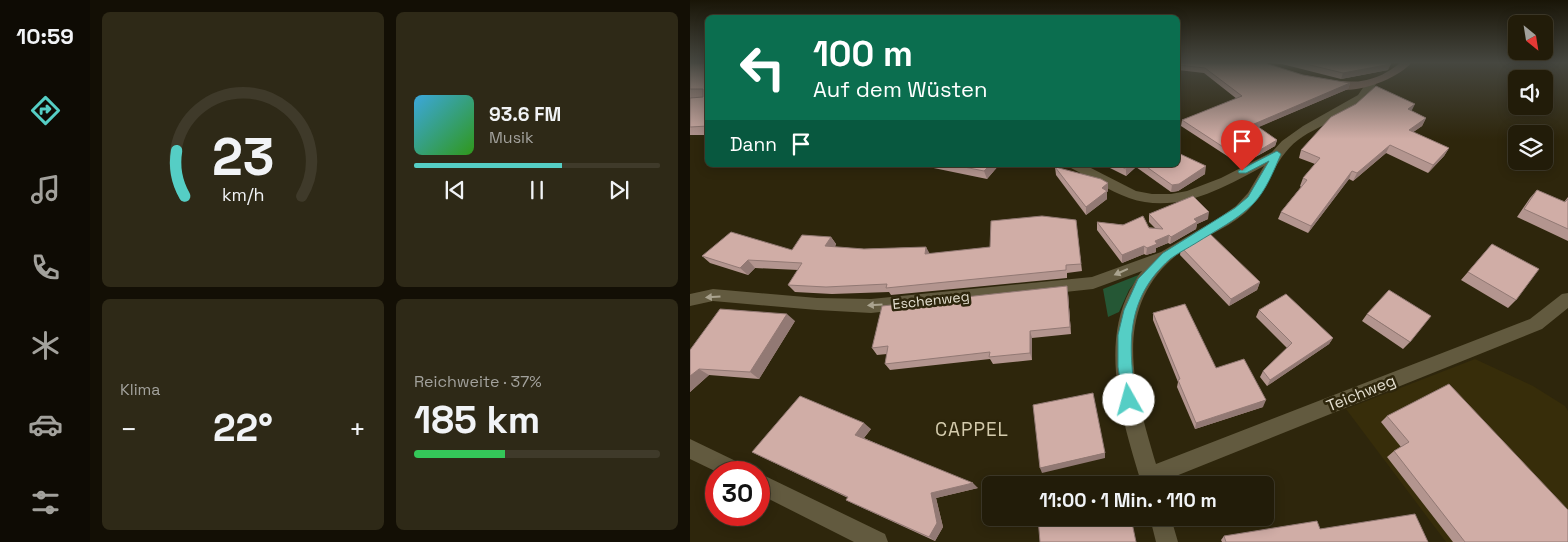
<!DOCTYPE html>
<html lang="de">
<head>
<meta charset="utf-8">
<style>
  body { margin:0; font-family:"Space Grotesk",sans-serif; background:#2e2917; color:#f1f3f6; height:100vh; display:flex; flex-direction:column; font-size:19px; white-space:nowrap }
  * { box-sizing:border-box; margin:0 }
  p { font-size:16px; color:#a2a19c }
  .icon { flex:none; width:28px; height:28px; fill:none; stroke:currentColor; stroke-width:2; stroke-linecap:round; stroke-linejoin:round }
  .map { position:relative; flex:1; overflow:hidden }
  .sheet { display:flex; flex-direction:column; gap:12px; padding:12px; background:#130f05; width:600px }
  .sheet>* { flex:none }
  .top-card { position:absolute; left:15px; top:15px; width:475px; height:152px; border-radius:8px; box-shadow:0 2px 12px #0003,0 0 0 1px #3f3a2a; background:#0b6e4f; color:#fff; overflow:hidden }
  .needle { width:32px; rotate:150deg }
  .fabs { position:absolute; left:818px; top:15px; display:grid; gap:10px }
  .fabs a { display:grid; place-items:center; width:45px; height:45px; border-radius:8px; background:#221c09; box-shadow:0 2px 12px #0003,0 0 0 1px #3f3a2a; font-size:25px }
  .speed { position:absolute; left:15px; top:461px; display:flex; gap:10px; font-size:25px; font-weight:700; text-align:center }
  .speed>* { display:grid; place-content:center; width:65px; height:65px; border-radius:50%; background:#221c09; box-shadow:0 2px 12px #0003,0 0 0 1px #3f3a2a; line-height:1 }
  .speed .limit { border:8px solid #d22; background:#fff; color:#111 }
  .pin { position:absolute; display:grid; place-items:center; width:42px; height:42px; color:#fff; margin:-51px -21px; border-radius:50% 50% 50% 0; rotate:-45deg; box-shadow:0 0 5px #0007 }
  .pin .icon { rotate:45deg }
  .me { position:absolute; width:55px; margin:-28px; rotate:353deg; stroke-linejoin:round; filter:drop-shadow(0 0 4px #0008) }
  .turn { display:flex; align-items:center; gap:18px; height:105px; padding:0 25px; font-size:22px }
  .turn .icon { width:65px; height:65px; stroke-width:2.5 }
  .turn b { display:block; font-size:35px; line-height:42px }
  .then { display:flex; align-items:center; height:48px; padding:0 25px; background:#0003; gap:10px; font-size:19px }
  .big { font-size:38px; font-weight:800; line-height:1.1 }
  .sheet .widget { flex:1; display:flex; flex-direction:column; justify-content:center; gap:8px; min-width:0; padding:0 18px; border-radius:8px; background:#2e2917 }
  .sheet .dial { align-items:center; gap:0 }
  .dial svg { height:130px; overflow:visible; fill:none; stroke:#3f3a2a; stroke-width:7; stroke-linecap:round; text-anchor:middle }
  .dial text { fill:#f1f3f6; stroke:none }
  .song { display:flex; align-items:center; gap:15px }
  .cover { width:60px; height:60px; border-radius:8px; background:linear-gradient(135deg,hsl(200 70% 55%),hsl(110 70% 35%)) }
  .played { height:5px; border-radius:2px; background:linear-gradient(90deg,#55cec5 60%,#3f3a2a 60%) }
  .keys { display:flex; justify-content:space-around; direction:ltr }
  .heat { display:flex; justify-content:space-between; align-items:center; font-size:28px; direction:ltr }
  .charge { height:8px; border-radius:4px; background:linear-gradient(90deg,#34c759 37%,#3f3a2a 0) }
  .sheet .tiles { flex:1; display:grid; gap:12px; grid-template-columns:repeat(2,1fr) }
  .trip { position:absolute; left:292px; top:476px; width:292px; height:50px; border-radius:8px; background:#221c09; box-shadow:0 2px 12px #0003,0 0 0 1px #3f3a2a; font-weight:800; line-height:50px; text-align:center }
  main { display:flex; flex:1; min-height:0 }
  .tabs { display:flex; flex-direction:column; width:90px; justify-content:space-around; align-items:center; background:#0e0b04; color:#a2a19c }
  .tabs .icon { width:35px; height:35px }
  .tabs .on { color:#55cec5 }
  .tabs b { font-size:22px; color:#f1f3f6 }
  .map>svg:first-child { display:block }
  .built { fill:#372d0a }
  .green { fill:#255735 }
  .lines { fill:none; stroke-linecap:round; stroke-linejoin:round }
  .street { fill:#625a3f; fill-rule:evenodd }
  .secondary { fill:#896c60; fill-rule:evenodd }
  .wall { fill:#b3958f }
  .shaded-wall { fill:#927974 }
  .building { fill:#d0ada6; stroke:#927974 }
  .oneway { fill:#aaa38f }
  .route { fill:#55cec5; stroke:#378680 }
  .labels { text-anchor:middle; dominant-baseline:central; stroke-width:5; stroke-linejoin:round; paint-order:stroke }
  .street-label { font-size:14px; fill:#e4dfd0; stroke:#2e260c }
  .near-street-label { font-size:16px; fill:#e4dfd0; stroke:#2e260c }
  .near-quarter-label { font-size:19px; letter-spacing:1px; fill:#d4cbad; stroke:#2e260c }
</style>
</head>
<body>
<main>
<nav class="tabs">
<b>10:59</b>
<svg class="icon on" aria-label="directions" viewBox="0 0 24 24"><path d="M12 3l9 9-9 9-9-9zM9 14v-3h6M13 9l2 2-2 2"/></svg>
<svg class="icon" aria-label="music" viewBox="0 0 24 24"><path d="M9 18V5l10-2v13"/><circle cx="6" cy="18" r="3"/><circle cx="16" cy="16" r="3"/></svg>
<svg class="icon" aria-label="phone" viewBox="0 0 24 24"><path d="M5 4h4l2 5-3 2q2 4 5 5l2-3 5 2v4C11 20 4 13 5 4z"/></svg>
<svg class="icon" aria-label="climate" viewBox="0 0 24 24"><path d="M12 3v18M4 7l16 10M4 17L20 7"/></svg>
<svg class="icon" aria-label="car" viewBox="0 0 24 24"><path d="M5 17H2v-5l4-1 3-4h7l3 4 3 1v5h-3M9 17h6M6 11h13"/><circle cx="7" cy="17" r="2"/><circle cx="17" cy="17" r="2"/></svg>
<svg class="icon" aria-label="filters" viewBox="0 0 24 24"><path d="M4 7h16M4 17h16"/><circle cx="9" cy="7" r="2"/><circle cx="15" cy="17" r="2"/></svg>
</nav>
<section class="sheet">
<div class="tiles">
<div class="widget dial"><svg viewBox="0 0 100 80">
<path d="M14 69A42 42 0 1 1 86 69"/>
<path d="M14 69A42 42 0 0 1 9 41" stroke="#55cec5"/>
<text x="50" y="56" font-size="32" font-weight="700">23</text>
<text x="50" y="72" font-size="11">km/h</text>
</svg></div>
<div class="widget">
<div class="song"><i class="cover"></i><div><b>93.6 FM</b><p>Musik</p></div></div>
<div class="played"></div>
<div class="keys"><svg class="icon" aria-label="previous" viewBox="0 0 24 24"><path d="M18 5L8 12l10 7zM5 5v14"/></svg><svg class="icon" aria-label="pause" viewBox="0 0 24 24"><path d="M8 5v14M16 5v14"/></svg><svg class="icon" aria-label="next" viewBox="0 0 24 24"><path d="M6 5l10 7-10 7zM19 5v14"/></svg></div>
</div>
<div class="widget"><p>Klima</p>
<div class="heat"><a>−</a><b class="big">22°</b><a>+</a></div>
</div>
<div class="widget"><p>Reichweite · 37%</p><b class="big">185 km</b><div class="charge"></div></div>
</div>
</section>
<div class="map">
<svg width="878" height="542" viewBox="0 0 878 542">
  <rect width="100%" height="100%" fill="#2e260c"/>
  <path class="built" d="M785,359L843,386L875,406L878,411V542H756L656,409Z"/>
  <path class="green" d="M451,274L439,290L429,312L418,317L413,289Z"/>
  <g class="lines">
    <path class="street" d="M681,81L686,84C673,113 632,122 608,140C583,159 578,192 555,213C533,232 503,240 482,259C420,314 446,396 466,464L840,319L872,294L878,293V308L852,329L471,482L472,485H452C434,426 409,349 440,290C444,284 447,276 452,271L403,289L181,313L127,310L23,301L0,306V294L23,289L127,298L181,299L402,277L471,252L529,218L546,206L558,193L574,166C533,188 487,215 439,198C419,191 400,178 381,168L379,165H395L446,191L462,194H481L497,191L531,178L582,152L592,141L613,126L668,95L677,82Z
      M0,439L54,465L57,472H27L0,459Z
      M69,473L195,534L198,542H164L69,494Z
      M460,518H481L488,542H466Z"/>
    <path class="secondary" d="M710,63H721C707,80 654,100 636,84C643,78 661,83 671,81C686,79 699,72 710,63Z"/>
  </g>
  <path class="wall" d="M0,63H18V135H0Z
    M488,63L613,75L660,83L658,89L568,127L587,140L585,146L551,165L491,126L492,120L547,99L514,73L488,70Z
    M581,63H699L698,70L651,79L592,64Z
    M722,111L736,118L732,126L723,132L759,148L754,156L738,173L696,153L663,181L659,179L618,233L588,219L591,212L611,187L610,186L613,178L625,164L609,158L611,150Z
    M229,165H309L297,179Z
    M414,165H488L515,174L488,191L481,192L446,167L436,176Z
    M365,167L418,191L417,192V199L396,215L366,175Z
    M847,190L874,202L878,197V241L827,217L840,198Z
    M459,214L518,219L507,224L506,229L480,244L478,243L466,248V252L456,255L454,254L432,263L407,230V222L465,228L459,222Z
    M386,220L392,271L377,273V278L201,295L199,292L142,294L105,292L98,285L108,270L65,268L58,275L20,263L12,256L102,250L141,237L146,244L145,247L174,249L236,247L239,254L300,247Z
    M802,244L826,300L818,308L771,280Z
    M491,247L570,282L567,290L539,306L490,255Z
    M378,294L381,334L342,338V360L303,364L300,359L200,370L195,364L197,354L187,355L182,348Z
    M569,310L643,338L639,344L577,386L570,377L573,371L597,348L566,317Z
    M463,313L526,368L573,407L505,429L487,387L488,382L463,320Z
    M677,314L720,342L713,349L672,321Z
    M105,321L69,379L19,375L0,392V350Z
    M697,416L878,542H763L697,457L704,451L711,447L691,422Z
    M181,429L174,438L288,488L246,498L253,527L245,541L164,504L156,500L158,498L72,457L62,452Z
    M630,529L738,542H532L531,540L534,536Z"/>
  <path class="shaded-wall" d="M701,64L698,70L651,79L653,73Z
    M660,83L658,89L562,130L564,124Z
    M725,104L721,112L718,109Z
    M736,118L732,126L715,138L719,130Z
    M587,140L585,146L551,165L553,160Z
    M700,145L696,153L663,181L667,173Z
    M759,148L754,156L738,173L743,165Z
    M300,165H309L297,179L294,171Z
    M441,165H446V167L436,176V169Z
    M516,166L515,174L488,191L481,192L482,185Z
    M662,171L659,179L618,233L621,226Z
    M418,183V191L417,192V199L396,215V207L412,188Z
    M519,212L518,219L507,224L506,229L480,244L481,237L504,219Z
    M479,235L478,243L466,248V252L456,255L457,248L465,241Z
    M141,237L146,244L140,254L135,246Z
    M454,246V254L432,263V255Z
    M236,247L240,254H235Z
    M58,260L65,268L58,275L50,268Z
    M570,282L567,290L539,306L541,299Z
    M377,286L378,294L381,334L380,327Z
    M97,314L105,321L69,379L60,372Z
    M340,331L342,338V360L340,353Z
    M643,338L639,344L577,386L580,380Z
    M9,369L19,375L0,392V376Z
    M576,400L573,407L505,429L506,423Z
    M174,423L181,429L172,440L165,435Z
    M415,453V458L352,473L350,468Z
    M283,483L288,488L246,498L253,527L245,541L239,537L241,493Z"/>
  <path class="building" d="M0,63H18V126L0,127V98L13,97V89H0Z
    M488,63H575L613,75L660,83L564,124L587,140L553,160L492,120L552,96L515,68L488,65Z
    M612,63H699L701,64L653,73Z
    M686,86L725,104L718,109L736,118L719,130L759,148L743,165L700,145L667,173L662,171L621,226L591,212L617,180L613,178L630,158L611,150L641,117L666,104Z
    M488,153L516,166L489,184L482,185L454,165H488Z
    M264,165H300L294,171Z
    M427,165H441L436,169Z
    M365,167L411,179L418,183L412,188L417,191L396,207Z
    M847,190L875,202L878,199V229L834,209Z
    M503,196L519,212L504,219L507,222L481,237L479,235L465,241L467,244L457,248L454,246L432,255L407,222L433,225L453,216L459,228L473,229L459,214Z
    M352,216L386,220L391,264L376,265V270L196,288L197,284L136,287L98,285L112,263L58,260L50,268L12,256L41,232L102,250L112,235L141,237L135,246L174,249L236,247L235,254L300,247L301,221Z
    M517,231L570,282L541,299L491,247Z
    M802,244L849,269L826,300L778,272Z
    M377,286L380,327L340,331V353L299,357L300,352L195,364L198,346L182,348L192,306Z
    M699,290L741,316L720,342L677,314Z
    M596,294L643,338L580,380L573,371L602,343L569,310Z
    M495,304L526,368L554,359L576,400L506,423L488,380L490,379L463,313Z
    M30,309L97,314L60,372L9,369L0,376V350Z
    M759,384L878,510V542H775L704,451L719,442L697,416Z
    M403,393L415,453L350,468L343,405Z
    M110,396L174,423L165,435L283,483L241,493L247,523L239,537L156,500L158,497L62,452Z
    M725,514L738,542H536L534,536L627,521L630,529Z
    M348,518H441L446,542H350Z"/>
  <defs><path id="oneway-solid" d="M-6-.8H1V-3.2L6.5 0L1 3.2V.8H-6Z" transform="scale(1.25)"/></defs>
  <g class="oneway">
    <use href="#oneway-solid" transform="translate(431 272) rotate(156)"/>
    <use href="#oneway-solid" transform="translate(23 297) rotate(176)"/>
    <use href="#oneway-solid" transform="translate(185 305) rotate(176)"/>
  </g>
  <linearGradient id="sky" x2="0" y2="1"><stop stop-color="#191507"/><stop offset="0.45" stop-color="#464740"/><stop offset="1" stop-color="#464740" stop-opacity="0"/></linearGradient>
  <rect width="878" height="139" fill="url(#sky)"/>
  <path class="route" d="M587,151L591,154C584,170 576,191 563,204C547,220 525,231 506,243C498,248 488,253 480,259C435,299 438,345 446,400L444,405L439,407L434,405L428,367V335L434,310L448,279L473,253L545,208L558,197L579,161L556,173H549L548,171Z"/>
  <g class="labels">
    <g class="street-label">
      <text transform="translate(241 300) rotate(-6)">Eschenweg</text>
    </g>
    <g class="near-street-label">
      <text transform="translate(671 393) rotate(-22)">Teichweg</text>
    </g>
    <g class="near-quarter-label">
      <text x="282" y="429">CAPPEL</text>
    </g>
  </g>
</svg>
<div class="fabs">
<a><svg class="needle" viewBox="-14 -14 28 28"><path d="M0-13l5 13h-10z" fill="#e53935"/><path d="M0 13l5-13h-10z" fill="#a2a19c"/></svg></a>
<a><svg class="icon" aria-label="sound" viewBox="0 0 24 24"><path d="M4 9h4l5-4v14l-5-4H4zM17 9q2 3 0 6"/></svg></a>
<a><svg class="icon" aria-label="layers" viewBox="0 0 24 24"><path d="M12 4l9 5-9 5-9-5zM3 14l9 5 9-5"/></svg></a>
</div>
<div class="speed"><div class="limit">30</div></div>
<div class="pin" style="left:552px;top:171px;background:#d93025"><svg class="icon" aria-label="arrive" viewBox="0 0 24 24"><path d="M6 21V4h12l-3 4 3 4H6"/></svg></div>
<svg class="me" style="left:439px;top:400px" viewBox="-20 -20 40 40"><circle r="19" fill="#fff"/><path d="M0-13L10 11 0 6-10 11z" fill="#55cec5"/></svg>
<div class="trip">11:00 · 1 Min. · 110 m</div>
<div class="top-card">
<div class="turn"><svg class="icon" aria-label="left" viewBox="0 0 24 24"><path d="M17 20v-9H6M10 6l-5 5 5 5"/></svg><div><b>100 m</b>Auf dem Wüsten</div></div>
<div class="then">Dann<svg class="icon" aria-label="arrive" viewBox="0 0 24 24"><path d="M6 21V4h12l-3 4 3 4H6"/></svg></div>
</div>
</div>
</main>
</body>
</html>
